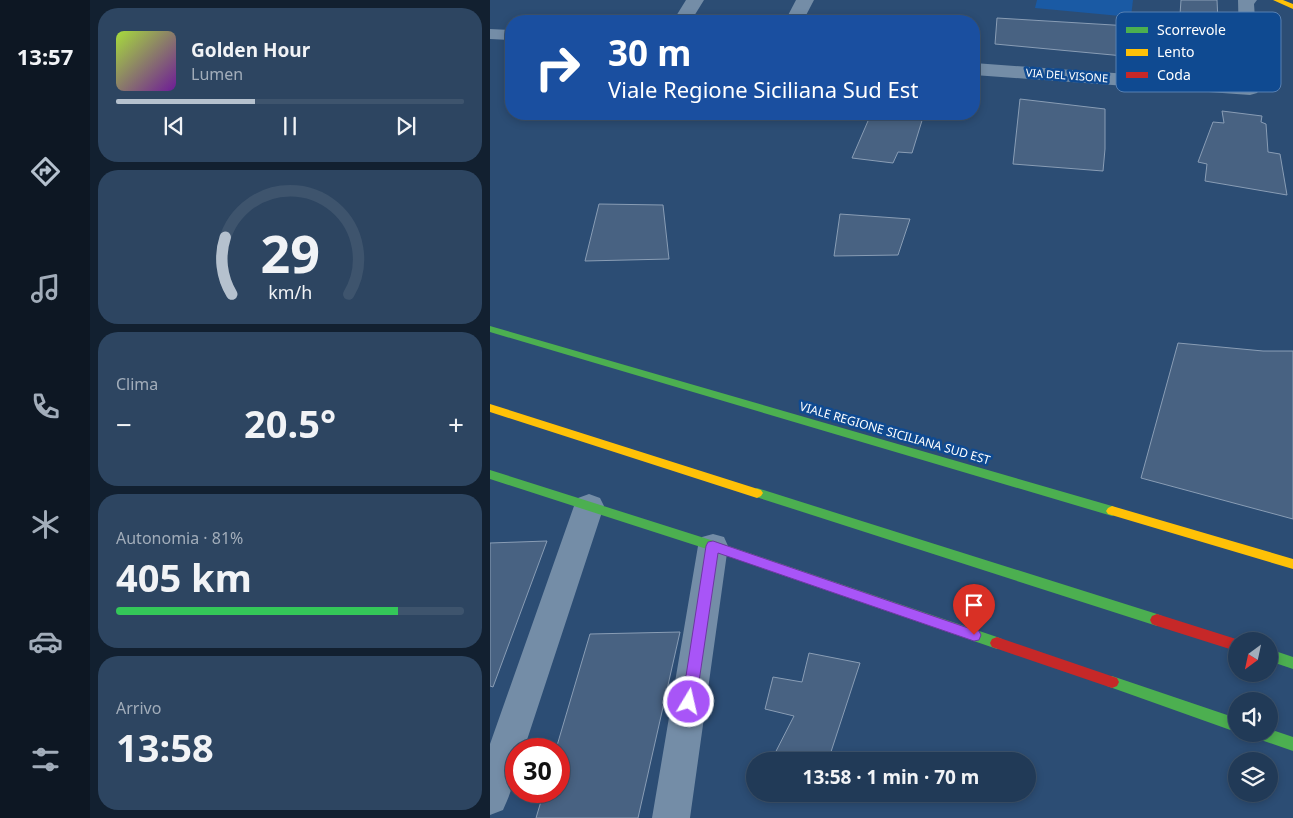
<!DOCTYPE html>
<html lang="it">
<head>
<meta charset="utf-8">
<style>
  body { margin:0; font-family:"Noto Sans",sans-serif; background:#2d4561; color:#f1f3f6; height:100vh; display:flex; flex-direction:column; font-size:19px; white-space:nowrap }
  * { box-sizing:border-box; margin:0 }
  p { font-size:16px; color:#a2adba }
  .icon { flex:none; width:28px; height:28px; fill:none; stroke:currentColor; stroke-width:2; stroke-linecap:round; stroke-linejoin:round }
  .map { position:relative; flex:1; overflow:hidden }
  .drawer { display:flex; flex-direction:column; gap:8px; padding:8px; background:#122030; width:400px }
  .drawer>* { flex:none }
  .banner { position:absolute; left:15px; top:15px; width:475px; height:105px; border-radius:20px; box-shadow:0 2px 8px #0003,0 0 0 1px #3e546d; background:#1a4fa0; color:#fff; overflow:hidden }
  .needle { width:32px; rotate:213deg }
  .controls { position:absolute; left:738px; top:632px; display:grid; gap:10px }
  .controls a { display:grid; place-items:center; width:50px; height:50px; border-radius:50%; background:#213a57; box-shadow:0 2px 8px #0003,0 0 0 1px #3e546d; font-size:25px }
  .speed { position:absolute; left:15px; top:738px; display:flex; gap:10px; font-size:25px; font-weight:700; text-align:center }
  .speed>* { display:grid; place-content:center; width:65px; height:65px; border-radius:50%; background:#213a57; box-shadow:0 2px 8px #0003,0 0 0 1px #3e546d; line-height:1 }
  .speed .limit { border:8px solid #d22; background:#fff; color:#111 }
  .pin { position:absolute; display:grid; place-items:center; width:42px; height:42px; color:#fff; margin:-51px -21px; border-radius:50% 50% 50% 0; rotate:-45deg; box-shadow:0 0 5px #0007 }
  .pin .icon { rotate:45deg }
  .me { position:absolute; width:55px; margin:-28px; rotate:9deg; stroke-linejoin:round; filter:drop-shadow(0 0 4px #0008) }
  .turn { display:flex; align-items:center; gap:18px; height:105px; padding:0 20px; font-size:22px }
  .turn .icon { width:65px; height:65px; stroke-width:2.5 }
  .turn b { display:block; font-size:35px; line-height:42px }
  .big { font-size:38px; font-weight:700; line-height:1.1 }
  .drawer .tile { flex:1; display:flex; flex-direction:column; justify-content:center; gap:8px; min-width:0; padding:0 18px; border-radius:20px; background:#2d4561 }
  .drawer .dial { align-items:center; gap:0 }
  .dial svg { height:130px; overflow:visible; fill:none; stroke:#3e546d; stroke-width:7; stroke-linecap:round; text-anchor:middle }
  .dial text { fill:#f1f3f6; stroke:none }
  .song { display:flex; align-items:center; gap:15px }
  .cover { width:60px; height:60px; border-radius:8px; background:linear-gradient(135deg,hsl(80 70% 55%),hsl(280 70% 35%)) }
  .played { height:5px; border-radius:2px; background:linear-gradient(90deg,#b5c1ce 40%,#3e546d 40%) }
  .keys { display:flex; justify-content:space-around; direction:ltr }
  .heat { display:flex; justify-content:space-between; align-items:center; font-size:28px; direction:ltr }
  .charge { height:8px; border-radius:4px; background:linear-gradient(90deg,#34c759 81%,#3e546d 0) }
  .trip { position:absolute; left:256px; top:752px; width:290px; height:50px; border-radius:25px; background:#213a57; box-shadow:0 2px 8px #0003,0 0 0 1px #3e546d; font-weight:700; line-height:50px; text-align:center }
  main { display:flex; flex:1; min-height:0 }
  .tabs { display:flex; flex-direction:column; width:90px; justify-content:space-around; align-items:center; background:#0d1723; color:#a2adba }
  .tabs .icon { width:35px; height:35px }
  .tabs .selected { color:#b5c1ce }
  .tabs b { font-size:22px; color:#f1f3f6 }
  .map>svg:first-child { display:block }
  .green { fill:#1a5aa4 }
  .building { fill:#486282; stroke:#899db5 }
  .lines { fill:none; stroke-linecap:round; stroke-linejoin:round }
  .street { fill:#748da7; fill-rule:evenodd }
  .fast { fill:#4caf50; fill-rule:evenodd }
  .slow { fill:#ffc107; fill-rule:evenodd }
  .jam { fill:#c62828; fill-rule:evenodd }
  .route { fill:#a855f7; stroke:#6d37a1 }
  .labels { text-anchor:middle; dominant-baseline:central; stroke-width:5; stroke-linejoin:round; paint-order:stroke }
  .far-street-label { font-size:11px; fill:#fff; stroke:#0f4a91 }
  .street-label { font-size:12px; fill:#fff; stroke:#0f4a91 }
  .key { fill:#0f4a91; stroke:#5780b2; stroke-width:1 }
  .key-label { font-size:14px; fill:#fff }
</style>
</head>
<body>
<main>
<nav class="tabs">
<b>13:57</b>
<svg class="icon selected" aria-label="directions" viewBox="0 0 24 24"><path d="M12 3l9 9-9 9-9-9zM9 14v-3h6M13 9l2 2-2 2"/></svg>
<svg class="icon" aria-label="music" viewBox="0 0 24 24"><path d="M9 18V5l10-2v13"/><circle cx="6" cy="18" r="3"/><circle cx="16" cy="16" r="3"/></svg>
<svg class="icon" aria-label="phone" viewBox="0 0 24 24"><path d="M5 4h4l2 5-3 2q2 4 5 5l2-3 5 2v4C11 20 4 13 5 4z"/></svg>
<svg class="icon" aria-label="climate" viewBox="0 0 24 24"><path d="M12 3v18M4 7l16 10M4 17L20 7"/></svg>
<svg class="icon" aria-label="car" viewBox="0 0 24 24"><path d="M5 17H2v-5l4-1 3-4h7l3 4 3 1v5h-3M9 17h6M6 11h13"/><circle cx="7" cy="17" r="2"/><circle cx="17" cy="17" r="2"/></svg>
<svg class="icon" aria-label="filters" viewBox="0 0 24 24"><path d="M4 7h16M4 17h16"/><circle cx="9" cy="7" r="2"/><circle cx="15" cy="17" r="2"/></svg>
</nav>
<section class="drawer">
<div class="tile">
<div class="song"><i class="cover"></i><div><b>Golden Hour</b><p>Lumen</p></div></div>
<div class="played"></div>
<div class="keys"><svg class="icon" aria-label="previous" viewBox="0 0 24 24"><path d="M18 5L8 12l10 7zM5 5v14"/></svg><svg class="icon" aria-label="pause" viewBox="0 0 24 24"><path d="M8 5v14M16 5v14"/></svg><svg class="icon" aria-label="next" viewBox="0 0 24 24"><path d="M6 5l10 7-10 7zM19 5v14"/></svg></div>
</div>
<div class="tile dial"><svg viewBox="0 0 100 80">
<path d="M14 69A42 42 0 1 1 86 69"/>
<path d="M14 69A42 42 0 0 1 10 34" stroke="#b5c1ce"/>
<text x="50" y="56" font-size="32" font-weight="700">29</text>
<text x="50" y="72" font-size="11">km/h</text>
</svg></div>
<div class="tile"><p>Clima</p>
<div class="heat"><a>−</a><b class="big">20.5°</b><a>+</a></div>
</div>
<div class="tile"><p>Autonomia · 81%</p><b class="big">405 km</b><div class="charge"></div></div>
<div class="tile"><p>Arrivo</p><b class="big">13:58</b></div>
</section>
<div class="map">
<svg width="803" height="818" viewBox="0 0 803 818">
  <rect width="100%" height="100%" fill="#2c4d74"/>
  <path class="green" d="M547,0H643L641,17L545,8Z"/>
  <path class="building" d="M691,0H727L730,65L505,44L507,18L689,29Z
    M530,99L615,109V149L613,171L523,164Z
    M732,111L772,116L771,122L776,124L778,152L790,154L797,195L715,181L717,164L708,162L723,122L734,123Z
    M381,114H434L422,153L408,152L403,163L362,158Z
    M109,204L173,205L179,259L95,261Z
    M350,214L420,219L408,255L344,256Z
    M688,343L773,351H803V519L651,478Z
    M57,541L3,687L0,686V543Z
    M190,632L148,818H46L54,791H69V749H66L100,634Z
    M319,653L370,663L338,761H281L304,716L275,709L283,677L312,682Z"/>
  <g class="lines">
    <path class="street" d="M196,0H214L201,21H183Z
      M306,0H324L313,21H295Z
      M748,0H767L764,4L770,89L767,93L760,95L484,75V63L750,82Z
      M0,29L21,30V40L0,39Z
      M99,494L110,498L114,506L34,749H26C26,775 24,786 13,810L0,815V744L84,506L88,498Z
      M223,534L234,537L238,546L200,818H162L208,546L212,537Z"/>
    <path class="fast" d="M0,326L622,506L626,508L628,511L626,514L622,516L0,332Z
      M0,470L227,542L507,637L512,639L514,643L512,647L507,649L220,550L0,479Z
      M267,488L667,614L672,616L674,620L672,624L667,626L263,496L261,493L263,490Z
      M779,649L803,657V669L779,661Z
      M622,676L746,718V732L617,686L615,682L617,678Z
      M779,729L803,737V751L768,739L766,734H779Z"/>
    <path class="slow" d="M783,0H793L803,4V9Z
      M0,404L271,490L273,493L271,496L267,498L0,412Z
      M622,506L803,559V569L618,514L616,511L618,508Z"/>
    <path class="jam" d="M667,614L746,639L751,641H746V651L667,626L662,624L660,620L662,616Z
      M507,637L627,678L629,682L627,686L622,688L502,647L500,643L502,639Z"/>
  </g>
  <path class="route" d="M223,541L484,630L489,631L491,635L489,640L484,641L228,553L206,702L204,706L199,708L194,706L192,702L216,546L218,542Z"/>
  <g class="labels">
    <g class="far-street-label">
      <text transform="translate(577 75) rotate(4)">VIA DEL VISONE</text>
    </g>
    <g class="street-label">
      <text transform="translate(405 433) rotate(16)">VIALE REGIONE SICILIANA SUD EST</text>
    </g>
  </g>
  <rect x="626" y="12" width="165" height="80" rx="8" class="key"/>
  <rect x="636" y="27" width="22" height="6" fill="#4caf50"/>
  <rect x="636" y="49" width="22" height="7" fill="#ffc107"/>
  <rect x="636" y="72" width="22" height="6" fill="#c62828"/>
  <g class="key-label">
    <text x="667" y="35">Scorrevole</text>
    <text x="667" y="57">Lento</text>
    <text x="667" y="80">Coda</text>
  </g>
</svg>
<div class="controls">
<a><svg class="needle" viewBox="-14 -14 28 28"><path d="M0-13l5 13h-10z" fill="#e53935"/><path d="M0 13l5-13h-10z" fill="#a2adba"/></svg></a>
<a><svg class="icon" aria-label="sound" viewBox="0 0 24 24"><path d="M4 9h4l5-4v14l-5-4H4zM17 9q2 3 0 6"/></svg></a>
<a><svg class="icon" aria-label="layers" viewBox="0 0 24 24"><path d="M12 4l9 5-9 5-9-5zM3 14l9 5 9-5"/></svg></a>
</div>
<div class="speed"><div class="limit">30</div></div>
<div class="pin" style="left:484px;top:635px;background:#d93025"><svg class="icon" aria-label="arrive" viewBox="0 0 24 24"><path d="M6 21V4h12l-3 4 3 4H6"/></svg></div>
<svg class="me" style="left:199px;top:702px" viewBox="-20 -20 40 40"><circle r="17" fill="#a855f7" stroke="#fff" stroke-width="3"/><path d="M0-11L8 9 0 5-8 9z" fill="#fff"/></svg>
<div class="trip">13:58 · 1 min · 70 m</div>
<div class="banner">
<div class="turn"><svg class="icon" aria-label="right" viewBox="0 0 24 24"><path d="M7 20v-9h11M14 6l5 5-5 5"/></svg><div><b>30 m</b>Viale Regione Siciliana Sud Est</div></div>
</div>
</div>
</main>
</body>
</html>
